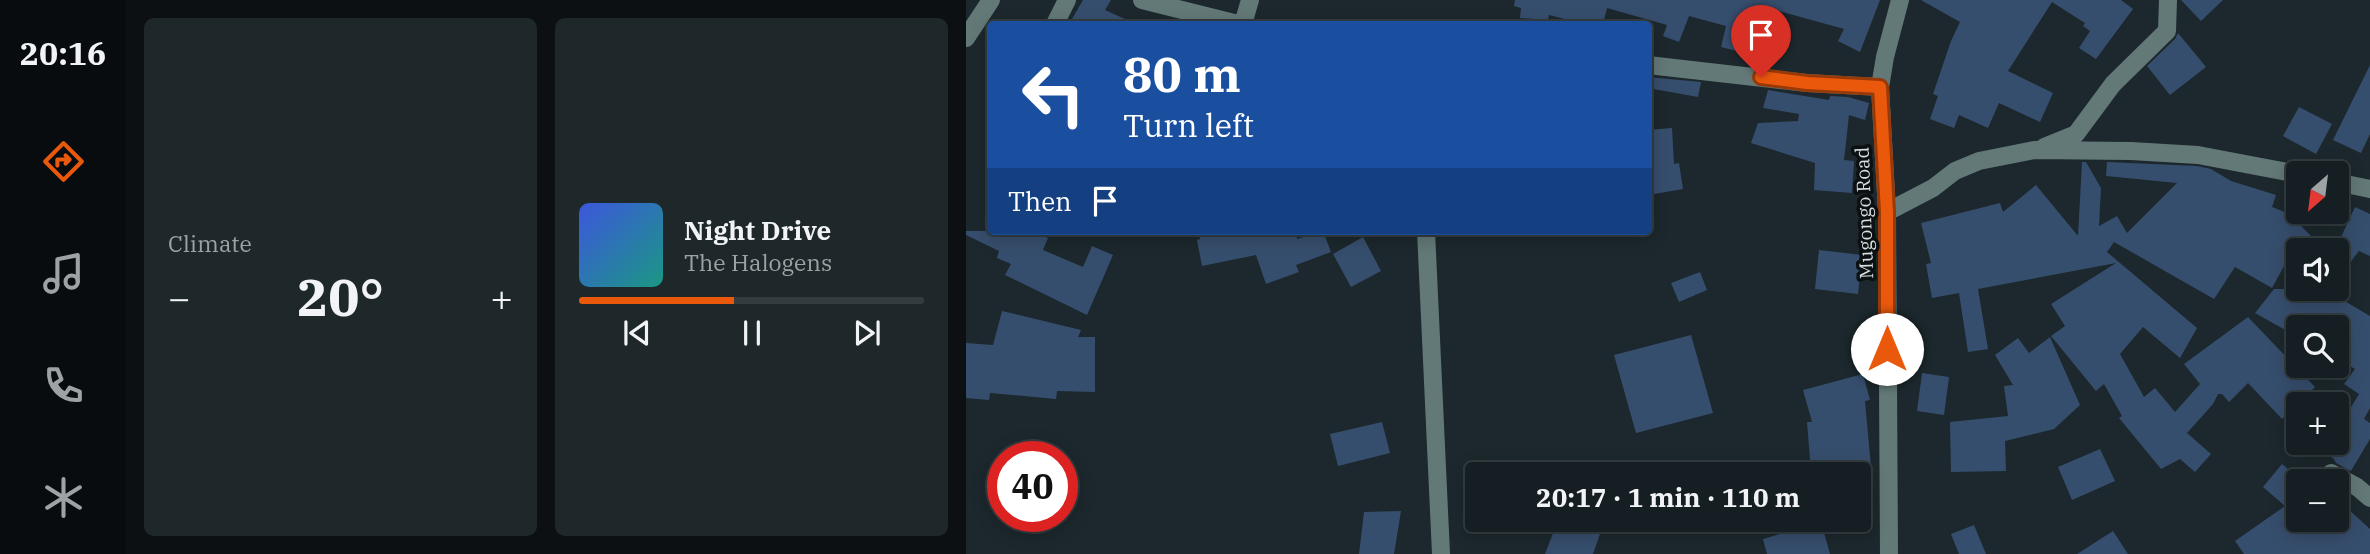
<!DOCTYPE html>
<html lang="en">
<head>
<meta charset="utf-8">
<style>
  body { margin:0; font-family:"IBM Plex Serif",serif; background:#1e272a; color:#f1f3f6; height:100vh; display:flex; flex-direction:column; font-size:26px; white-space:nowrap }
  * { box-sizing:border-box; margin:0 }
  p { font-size:23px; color:#9da2a5 }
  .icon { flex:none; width:38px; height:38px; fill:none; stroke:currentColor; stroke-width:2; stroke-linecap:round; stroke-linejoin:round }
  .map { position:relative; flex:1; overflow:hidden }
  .drawer { display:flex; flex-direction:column; gap:18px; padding:18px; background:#0c1013; width:840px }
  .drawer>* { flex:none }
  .top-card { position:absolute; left:21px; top:21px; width:665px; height:214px; border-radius:7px; box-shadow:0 4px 18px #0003,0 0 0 2px #343c40; background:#1a4fa0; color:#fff; overflow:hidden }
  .needle { width:46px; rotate:208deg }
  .fabs { position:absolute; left:1320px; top:161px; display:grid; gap:14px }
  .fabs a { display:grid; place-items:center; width:63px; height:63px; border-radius:7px; background:#151e22; box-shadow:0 4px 18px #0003,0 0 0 2px #343c40; font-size:35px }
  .speed { position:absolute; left:21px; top:441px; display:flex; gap:14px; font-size:35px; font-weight:700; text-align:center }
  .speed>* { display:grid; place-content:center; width:91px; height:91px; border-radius:50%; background:#151e22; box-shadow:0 4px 18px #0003,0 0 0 2px #343c40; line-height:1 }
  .speed .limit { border:10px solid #d22; background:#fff; color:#111 }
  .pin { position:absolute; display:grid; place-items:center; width:60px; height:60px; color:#fff; margin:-72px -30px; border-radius:50% 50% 50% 0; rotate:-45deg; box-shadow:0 0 7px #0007 }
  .pin .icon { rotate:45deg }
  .me { position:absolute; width:77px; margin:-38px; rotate:0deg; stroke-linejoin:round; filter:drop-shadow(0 0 5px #0008) }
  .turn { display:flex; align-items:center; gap:24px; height:147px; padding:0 21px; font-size:32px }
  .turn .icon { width:91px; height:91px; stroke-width:2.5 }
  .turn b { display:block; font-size:49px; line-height:60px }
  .then { display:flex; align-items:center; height:66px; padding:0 21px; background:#0003; gap:14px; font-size:26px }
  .big { font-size:52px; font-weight:700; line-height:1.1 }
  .drawer .card { flex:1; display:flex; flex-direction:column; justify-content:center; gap:10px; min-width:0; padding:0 24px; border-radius:10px; background:#1e272a }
  .song { display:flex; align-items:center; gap:21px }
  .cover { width:84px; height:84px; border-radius:10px; background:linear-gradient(135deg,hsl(230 70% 55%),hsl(170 70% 35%)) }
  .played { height:7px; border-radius:4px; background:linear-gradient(90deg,#ea580c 45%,#343c40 45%) }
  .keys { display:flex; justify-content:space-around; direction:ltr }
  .heat { display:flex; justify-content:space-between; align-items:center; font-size:38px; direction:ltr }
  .drawer .tiles { flex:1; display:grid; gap:18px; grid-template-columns:repeat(2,1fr) }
  .trip { position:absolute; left:499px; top:462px; width:406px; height:70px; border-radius:7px; background:#151e22; box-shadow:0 4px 18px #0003,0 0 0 2px #343c40; font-weight:700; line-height:70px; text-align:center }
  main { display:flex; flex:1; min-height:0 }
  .tab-bar { display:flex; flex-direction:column; width:126px; justify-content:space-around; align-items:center; background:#080c0e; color:#9da2a5 }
  .tab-bar .icon { width:49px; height:49px }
  .tab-bar .selected { color:#ea580c }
  .tab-bar b { font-size:32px; color:#f1f3f6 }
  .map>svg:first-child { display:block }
  .building { fill:#364e6d }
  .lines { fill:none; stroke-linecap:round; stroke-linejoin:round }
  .minor { stroke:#637977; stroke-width:18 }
  .route-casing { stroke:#983908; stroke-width:18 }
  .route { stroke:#ea580c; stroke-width:12 }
  .labels { text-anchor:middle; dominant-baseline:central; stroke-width:7; stroke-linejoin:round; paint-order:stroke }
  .street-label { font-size:19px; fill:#d6dee0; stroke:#0b1012 }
</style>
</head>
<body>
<main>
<nav class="tab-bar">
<b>20:16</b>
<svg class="icon selected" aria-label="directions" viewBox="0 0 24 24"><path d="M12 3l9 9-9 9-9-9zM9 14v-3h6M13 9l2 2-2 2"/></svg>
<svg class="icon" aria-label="music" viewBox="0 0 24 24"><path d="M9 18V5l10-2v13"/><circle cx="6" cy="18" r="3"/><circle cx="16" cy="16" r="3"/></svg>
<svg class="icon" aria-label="phone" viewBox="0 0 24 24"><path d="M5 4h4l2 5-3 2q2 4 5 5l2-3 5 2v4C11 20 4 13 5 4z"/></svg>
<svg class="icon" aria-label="climate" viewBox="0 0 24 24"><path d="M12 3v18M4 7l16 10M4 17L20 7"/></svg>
</nav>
<section class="drawer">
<div class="tiles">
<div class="card"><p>Climate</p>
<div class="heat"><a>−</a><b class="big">20°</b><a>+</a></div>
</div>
<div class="card">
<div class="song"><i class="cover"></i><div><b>Night Drive</b><p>The Halogens</p></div></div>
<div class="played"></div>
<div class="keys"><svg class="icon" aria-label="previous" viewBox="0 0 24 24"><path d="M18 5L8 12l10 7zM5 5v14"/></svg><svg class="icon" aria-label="pause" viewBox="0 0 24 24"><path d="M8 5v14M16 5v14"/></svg><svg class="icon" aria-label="next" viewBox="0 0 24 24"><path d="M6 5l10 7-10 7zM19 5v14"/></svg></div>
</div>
</div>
</section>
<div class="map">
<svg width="1404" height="554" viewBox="0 0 1404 554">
  <rect width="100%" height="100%" fill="#1c282d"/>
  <path class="building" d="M117,0H145L139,10L170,24H103Z
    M549,0H914L894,52L872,41L878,29L806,9L794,57L755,47L760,26L723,16L713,42L697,36L701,25L641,8L637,24H618L583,15L582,20L554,18L555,8L548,6Z
    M955,0H1155L1167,9L1130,59L1113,48L1124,31L1117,26L1119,23L1086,2L1042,71L1087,93L1074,122L1033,103L1022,128L993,115L988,128L964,119L972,96L967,94L985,41L994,22Z
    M1215,0H1257L1235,21Z
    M1212,33L1240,67L1204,95L1181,66L1209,39Z
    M1404,65V134L1395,153L1367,140Z
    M682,77L735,82L732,97L682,88Z
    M802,90L863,100L864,96L882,97L903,103L899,120L883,115L878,160L888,161L886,193L848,190L849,163L785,143L792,123L832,121L833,114L797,108Z
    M1333,107L1366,124L1350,154L1317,136Z
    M706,128L708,164L713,163L717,189L682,195V130Z
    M1116,162H1120L1135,188L1133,226L1151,216L1161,233L1211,183L1140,176L1141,162L1231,166L1245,169L1265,181L1310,195L1306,207L1339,220L1336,227L1359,250H1339L1329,246L1306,288L1269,267L1248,299L1148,242L1141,252L1231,328L1214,358L1177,327L1154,354L1178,397L1189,388L1209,412L1234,384L1218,364L1282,317L1349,387L1316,419L1282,383L1263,402L1256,394H1252L1247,404L1221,433L1245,454L1229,472L1214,459L1195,469L1153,418L1156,416L1138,384L1130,391L1085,336L1099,326L1085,304L1150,263L1012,289L1022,349L1002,352L993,293L966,298L960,264L965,263L955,223L1034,203L1037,212L1070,185L1112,236Z
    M1389,207L1404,214V256L1393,251L1370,281V248Z
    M0,231H64L82,238L77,250L117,267L126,246L147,255L121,315L39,275L45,264L31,258L33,251L0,235Z
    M233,231H331V239L357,231L365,252L330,265L333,272L300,284L290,255L236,266L231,240L234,239Z
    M397,237L415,271L385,287L367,254Z
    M853,250L896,255L892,294L849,289Z
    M734,272L741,290L713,302L705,283Z
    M1308,289H1358L1404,316V408L1398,419L1404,423V439L1385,471L1370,463L1368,459L1346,443H1370V432L1393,394L1378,384L1389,369L1370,358V327H1332L1330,336L1289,313Z
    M36,311L115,330L112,337H129V392L91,391L90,399L24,393L23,400L0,398V343L27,345Z
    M725,335L747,413L670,433L648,355Z
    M1084,337L1114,405L1088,429L1039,441L1040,471L985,472L984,422L1042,416L1038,386L1047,385L1029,355L1052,338L1063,353Z
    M956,373L983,377L978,415L951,411Z
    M897,374L904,400L899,401L905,467L845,472L841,422H846L837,390Z
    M416,422L424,453L372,466L364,434Z
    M1134,449L1149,481L1106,500L1092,467Z
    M1316,464L1332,478V520H1370V498L1404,529V554H1278L1269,541L1319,506L1297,487Z
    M435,511L428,554H393L398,512Z
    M592,520H606L635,531L627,554H579Z
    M855,522L864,554H801L797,539Z
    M1008,525L1020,554H993L985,534Z
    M1147,531L1162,554H1111Z"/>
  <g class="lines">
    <path class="minor" d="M176,0L272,24
      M89,24L101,0
      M277,24L284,0
      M0,38L25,0
      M682,65L841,83L914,87
      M1078,147L1110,134L1147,84L1201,31L1202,0
      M1370,182L1404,189
      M921,212L967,188L989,171L1013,161L1068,150L1165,151L1232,155L1332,174
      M460,231L475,554
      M1365,473L1391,487L1404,498
      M923,554L921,212L914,87L919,57L934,0"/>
  </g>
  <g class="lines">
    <defs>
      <path id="route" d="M795,77L841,83L914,87L921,212V349"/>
    </defs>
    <use href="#route" class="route-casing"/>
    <use href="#route" class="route"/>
  </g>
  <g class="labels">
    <g class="street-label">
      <text transform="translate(898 213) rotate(-92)">Mugongo Road</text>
    </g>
  </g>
</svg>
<div class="fabs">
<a><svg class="needle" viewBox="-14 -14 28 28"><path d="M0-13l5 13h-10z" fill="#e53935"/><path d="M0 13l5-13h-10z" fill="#9da2a5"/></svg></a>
<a><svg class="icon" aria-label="sound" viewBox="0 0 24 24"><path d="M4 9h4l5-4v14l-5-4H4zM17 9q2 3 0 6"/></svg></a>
<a><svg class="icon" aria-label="search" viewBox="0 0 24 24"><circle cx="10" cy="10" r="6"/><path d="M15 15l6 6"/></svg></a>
<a>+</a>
<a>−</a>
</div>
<div class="speed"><div class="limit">40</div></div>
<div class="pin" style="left:795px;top:77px;background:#d93025"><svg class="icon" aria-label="arrive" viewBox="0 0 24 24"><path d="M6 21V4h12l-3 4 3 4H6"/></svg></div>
<svg class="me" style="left:921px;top:349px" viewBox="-20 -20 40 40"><circle r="19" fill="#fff"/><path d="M0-13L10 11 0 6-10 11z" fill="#ea580c"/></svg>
<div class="trip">20:17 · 1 min · 110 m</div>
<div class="top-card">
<div class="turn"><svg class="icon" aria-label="left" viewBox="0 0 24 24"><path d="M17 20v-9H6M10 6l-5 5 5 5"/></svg><div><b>80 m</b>Turn left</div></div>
<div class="then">Then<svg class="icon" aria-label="arrive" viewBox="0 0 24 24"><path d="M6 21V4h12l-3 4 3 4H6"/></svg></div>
</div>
</div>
</main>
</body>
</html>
